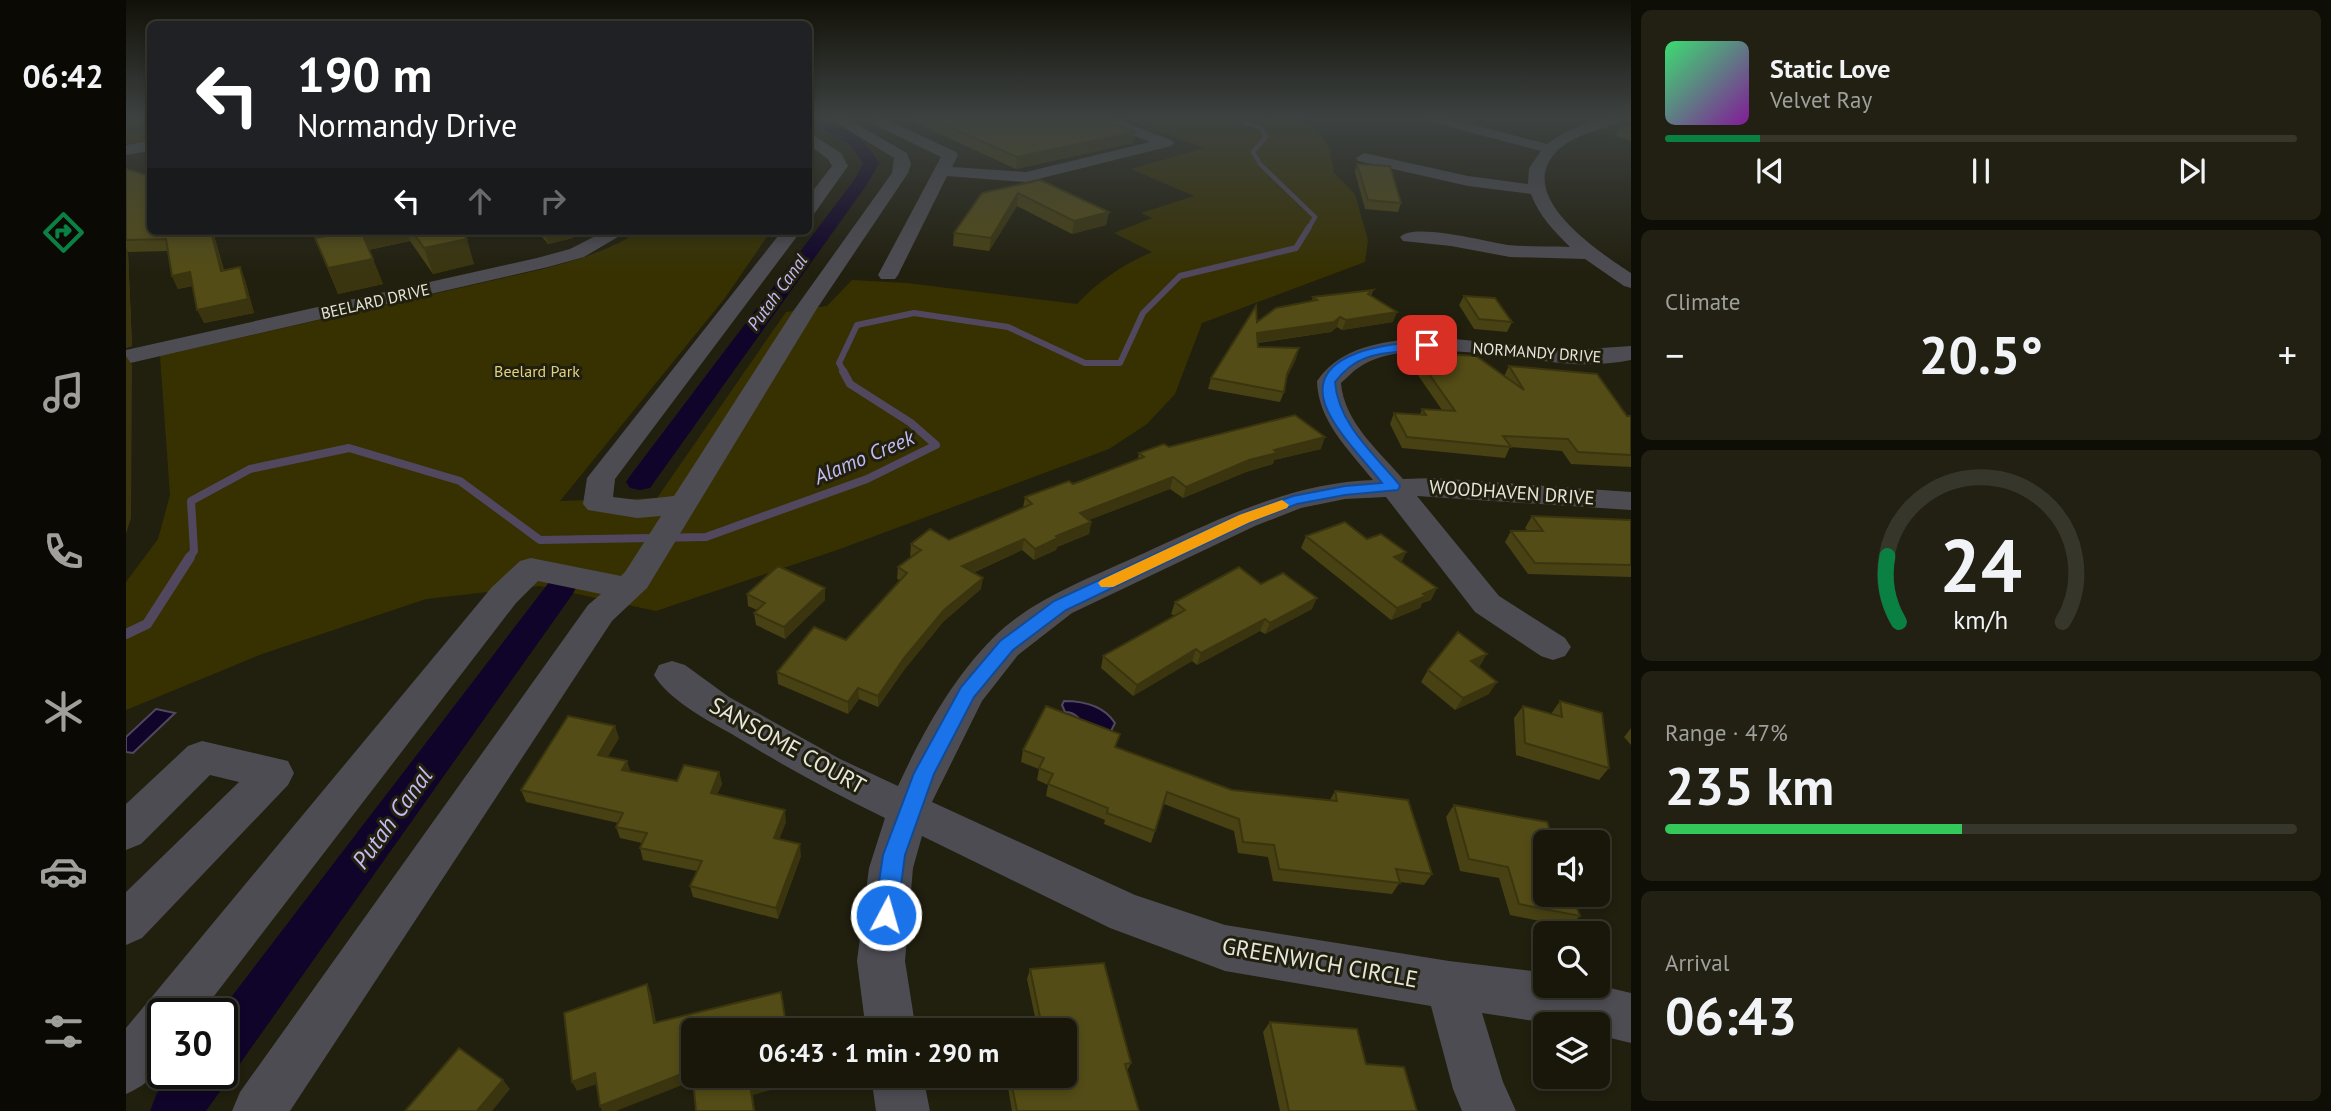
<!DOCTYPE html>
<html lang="en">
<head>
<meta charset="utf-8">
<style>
  body { margin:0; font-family:"PT Sans",sans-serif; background:#222013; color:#f1f3f6; height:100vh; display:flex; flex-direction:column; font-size:26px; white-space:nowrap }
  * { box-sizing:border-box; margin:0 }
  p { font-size:23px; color:#9f9f9c }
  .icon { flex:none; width:38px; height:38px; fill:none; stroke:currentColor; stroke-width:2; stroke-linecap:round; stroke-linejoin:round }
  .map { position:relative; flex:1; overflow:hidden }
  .panel { display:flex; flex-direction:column; gap:10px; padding:10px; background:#0e0d06; width:700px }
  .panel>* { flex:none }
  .hud { position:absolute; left:21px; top:21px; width:665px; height:214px; border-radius:10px; box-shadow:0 4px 10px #0003,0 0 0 2px #37362b; background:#202124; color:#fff; overflow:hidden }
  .fabs { position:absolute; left:1407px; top:830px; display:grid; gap:14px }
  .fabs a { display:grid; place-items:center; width:77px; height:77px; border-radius:10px; background:#19170a; box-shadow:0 4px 10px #0003,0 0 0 2px #37362b; font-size:35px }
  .speed { position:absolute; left:21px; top:998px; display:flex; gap:14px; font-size:35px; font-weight:700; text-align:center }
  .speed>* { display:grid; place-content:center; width:91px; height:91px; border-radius:50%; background:#19170a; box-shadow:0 4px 10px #0003,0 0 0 2px #37362b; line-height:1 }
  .speed .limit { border:4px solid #111; border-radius:10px; background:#fff; color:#111 }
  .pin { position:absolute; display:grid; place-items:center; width:60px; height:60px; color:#fff; margin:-30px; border-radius:14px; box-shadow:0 4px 10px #0006 }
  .me { position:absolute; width:77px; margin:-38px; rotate:6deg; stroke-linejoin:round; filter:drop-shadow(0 0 5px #0008) }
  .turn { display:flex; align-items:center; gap:24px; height:147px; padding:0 35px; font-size:32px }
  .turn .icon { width:91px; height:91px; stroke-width:2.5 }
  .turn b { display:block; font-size:49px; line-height:60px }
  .lanes { display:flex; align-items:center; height:66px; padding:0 35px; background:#0003; justify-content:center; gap:35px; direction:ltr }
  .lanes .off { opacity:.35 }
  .big { font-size:52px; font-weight:600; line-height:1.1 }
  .panel .widget { flex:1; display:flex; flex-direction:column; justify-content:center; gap:10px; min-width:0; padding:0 24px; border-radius:10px; background:#222013 }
  .panel .dial { align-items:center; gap:0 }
  .dial svg { height:182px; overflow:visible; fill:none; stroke:#37362b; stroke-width:7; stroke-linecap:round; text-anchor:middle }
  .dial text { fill:#f1f3f6; stroke:none }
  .song { display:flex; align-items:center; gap:21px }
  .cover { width:84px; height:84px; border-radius:10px; background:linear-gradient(135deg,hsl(140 70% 55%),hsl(290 70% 35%)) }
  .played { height:7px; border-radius:4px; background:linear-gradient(90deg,#0b8043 15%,#37362b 15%) }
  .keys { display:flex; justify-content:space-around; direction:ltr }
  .heat { display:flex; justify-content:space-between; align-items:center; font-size:38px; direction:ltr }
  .charge { height:10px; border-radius:5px; background:linear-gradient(90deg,#34c759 47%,#37362b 0) }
  .trip { position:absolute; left:555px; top:1018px; width:396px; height:70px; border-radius:10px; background:#19170a; box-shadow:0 4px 10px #0003,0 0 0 2px #37362b; font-weight:600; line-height:70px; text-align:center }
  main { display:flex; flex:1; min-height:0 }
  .menu { display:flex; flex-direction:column; width:126px; justify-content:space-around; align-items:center; background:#0a0904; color:#9f9f9c }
  .menu .icon { width:49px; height:49px }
  .menu .active { color:#0b8043 }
  .menu b { font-size:32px; color:#f1f3f6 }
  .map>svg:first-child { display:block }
  .green { fill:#373101 }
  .water { fill:#11042a; stroke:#51485f; stroke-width:2 }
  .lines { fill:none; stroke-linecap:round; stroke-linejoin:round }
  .stream-far3 { stroke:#51485f; stroke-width:4.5 }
  .stream-far2 { stroke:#51485f; stroke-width:6 }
  .stream-far1 { stroke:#51485f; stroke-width:8 }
  .stream { stroke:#51485f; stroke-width:10 }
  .canal { fill:#11042a; fill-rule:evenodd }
  .minor { fill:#4d4c53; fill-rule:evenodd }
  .wall { fill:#474113 }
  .shaded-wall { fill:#3a350f }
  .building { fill:#534c16; stroke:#3a350f; stroke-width:2 }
  .route { fill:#1a73e8; stroke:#114b97; stroke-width:2 }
  .slow { fill:#f59e0b }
  .labels { text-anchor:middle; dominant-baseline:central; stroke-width:6; stroke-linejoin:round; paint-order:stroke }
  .far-street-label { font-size:16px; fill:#e7e6db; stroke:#211f0e }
  .far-park-label { font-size:16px; fill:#ded382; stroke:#211f0e }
  .far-water-label { font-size:18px; font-style:italic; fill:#c4baf4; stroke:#211f0e }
  .street-label { font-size:19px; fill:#e7e6db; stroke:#211f0e }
  .water-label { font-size:21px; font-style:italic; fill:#c4baf4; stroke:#211f0e }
  .near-street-label { font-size:23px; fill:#e7e6db; stroke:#211f0e }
  .near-water-label { font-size:24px; font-style:italic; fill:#c4baf4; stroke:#211f0e }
</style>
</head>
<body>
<main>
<nav class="menu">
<b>06:42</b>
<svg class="icon active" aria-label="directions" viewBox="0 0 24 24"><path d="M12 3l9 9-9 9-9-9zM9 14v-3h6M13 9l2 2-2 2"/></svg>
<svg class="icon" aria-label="music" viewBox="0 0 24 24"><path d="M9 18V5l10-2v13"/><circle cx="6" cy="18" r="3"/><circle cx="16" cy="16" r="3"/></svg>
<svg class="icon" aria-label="phone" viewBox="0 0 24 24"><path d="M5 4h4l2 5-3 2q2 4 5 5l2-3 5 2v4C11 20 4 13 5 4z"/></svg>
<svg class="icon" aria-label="climate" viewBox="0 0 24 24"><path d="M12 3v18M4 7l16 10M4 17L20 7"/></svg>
<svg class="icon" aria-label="car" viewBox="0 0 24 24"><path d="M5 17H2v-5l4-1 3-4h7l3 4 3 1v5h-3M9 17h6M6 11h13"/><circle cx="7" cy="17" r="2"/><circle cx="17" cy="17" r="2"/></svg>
<svg class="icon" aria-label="filters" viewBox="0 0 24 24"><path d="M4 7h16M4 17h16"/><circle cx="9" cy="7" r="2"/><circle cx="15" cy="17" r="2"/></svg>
</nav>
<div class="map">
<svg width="1505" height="1111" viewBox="0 0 1505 1111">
  <rect width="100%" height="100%" fill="#211f0e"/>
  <path class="green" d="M0,118H24V141L0,144Z
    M998,118H1175L1190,129L1204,148L1208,173L1229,194L1242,240L1239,262L1076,323L1049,394L1021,424L983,449L714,549L530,611L414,586L300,599L136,654L0,710V582L32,539L44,495L34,356L417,269C451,260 483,251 513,231H645L599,298L434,501L531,498L660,312L701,306L726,280L781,283L951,304C974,280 996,265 1026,252L988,233L1026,218L1015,213L1068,196L1005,169L1078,148Z"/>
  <path class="water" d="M938,701C958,701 978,706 989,723L985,731L960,729C955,720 950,712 939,712L936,705Z
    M30,709L49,713L7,753L0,752V737Z"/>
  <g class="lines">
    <path class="stream-far3" d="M1107,118L1135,128L1140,137L1127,152L1134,164L1189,217L1182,229"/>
    <path class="stream-far2" d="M718,372L713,363L731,325L788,313L882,327L959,363H994L1017,313L1054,276L1170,248L1183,227"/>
    <path class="stream-far1" d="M63,558L68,551L65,501L124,469L223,448L334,481L414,540L580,537L741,479L810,445L785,423L724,384L717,371"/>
    <path class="stream" d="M0,634L21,624L64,557"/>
    <path class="canal" d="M682,118C711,118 740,138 753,163L742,183L524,488L514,490L504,488L500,482L504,476L729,179L737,163L723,144L682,121Z
      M435,577L446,581L450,588L446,595L113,1065L101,1070L102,1073L95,1090L80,1111H24L31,1093L47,1073H96V1013H93L424,581Z"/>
    <path class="minor" d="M703,118H720L781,153L785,164L782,173L690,310L521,588L486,621L164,1111H106L114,1092L462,605L475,594L412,581L390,603L75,1013H37C37,1053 42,1076 0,1094V1028L366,587L394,561L405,558L495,576L499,572L535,516L511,518L462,510L457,504L461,478L656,231H675L489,479L487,497L511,500L548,496L668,310L766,173L768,158Z
      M747,118H757L830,152L832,155L826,167L900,172L1024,142L971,121L969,118H988L1045,140L1048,143L1045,146L900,182L821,176L772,275L769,279H755L752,275L815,157L747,124L745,121Z
      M1299,118H1322L1421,144C1441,129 1469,118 1494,118L1493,123C1473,130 1445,136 1430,152C1388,197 1473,252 1505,273V288L1498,286L1459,259L1384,257L1325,246L1277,241L1274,237C1287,222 1362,242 1382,245C1402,247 1424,246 1444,247C1428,231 1413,216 1405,194L1342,186L1232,161L1230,158L1238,153L1342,176L1402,184L1403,168L1415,151L1301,121Z
      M682,132L715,153L722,166L688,214L682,215V197L706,166L702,159L682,144Z
      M24,141V151L0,155V145Z
      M479,231H502L458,257L422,267L0,364V350L411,258L444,249Z
      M1317,338L1446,350L1505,346V360C1485,364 1465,365 1446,364C1389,360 1280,334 1232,368C1226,372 1221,378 1215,383C1218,422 1253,451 1277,479L1308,478L1505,492V510L1291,496L1373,596L1439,638L1445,647L1439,656L1427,660L1415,656L1349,612L1260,497L1219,499L1175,508L1129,526L946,613L892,655L856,701L806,802L1009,895L1099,925L1323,961L1414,972L1419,973V985H1471L1505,993V1043L1472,1035V1024H1428L1356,1013L1377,1082L1390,1111H1336L1327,1089L1305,1006L1099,971L984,928L796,836L787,868L779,961L790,1031H740L731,961L743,868L759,818C705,792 654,764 604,733C580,720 541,698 528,675L533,665L546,661L559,665L603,697L714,759L772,786C796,734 826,679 867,638C905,600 957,581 1005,559C1083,524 1160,483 1247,480C1223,450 1192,421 1191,381C1218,341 1273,339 1317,338Z
      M76,741L162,761L168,773L162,785L16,938L0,945V892L113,782L84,775L15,844L0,850V804L62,746Z
      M745,1076H797L804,1111H750Z"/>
  </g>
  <path class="wall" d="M779,118H972L1009,132L1007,143L890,169Z
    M1505,125V141L1489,136L1493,129Z
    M1231,164L1275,203L1272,212L1239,209L1229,172Z
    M0,169L24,231H108L88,235L98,270L114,267L119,280L128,313L78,323L67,286L52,289L46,276L42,251L2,252L6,346L0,348Z
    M914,180L983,212L980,225L946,234L891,206L863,251L827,246L828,233Z
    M202,231H335L348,264L307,274L284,241L243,250L257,284L212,294L189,238L204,235Z
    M411,231H446L447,238L422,244Z
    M1247,290L1245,296L1267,322L1216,330L1211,327L1205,332L1132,343V347L1170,359L1160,379L1158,392L1154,402L1082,389L1085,378L1131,322L1186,301L1187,297Z
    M1338,296L1386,322L1381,332L1348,329L1333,305Z
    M1312,354L1378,376L1383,366L1501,416H1505V467L1445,464L1436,451L1384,447L1379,458L1276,448L1264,424L1268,413L1294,415L1296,409L1316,410L1289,371L1294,361H1309Z
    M1043,447L1195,449L1148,460L1147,464L1120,472L1057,498L1044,489L963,520L965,522L963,534L931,547L930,550L908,560L896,550L847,573L855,589L817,622L778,670L752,707L733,699L722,714L652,684L651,672L720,640L774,580L771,579L772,567L786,556H784L785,544L823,540L897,508L899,497L947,484L1012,459L1013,453Z
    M1406,516L1505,520V577L1402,574L1379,542L1385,531H1401L1399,528Z
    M1180,536L1241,539L1276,562L1305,600L1296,603L1294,608L1265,620L1175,548Z
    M1135,584L1186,609L1139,634L1134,631L1071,665L1066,661L1007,696L975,668L977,656L1049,616L1045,614L1049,602Z
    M699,588V600L659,639L630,625L628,613L631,610L622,606L621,594Z
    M1354,666L1352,667L1363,694L1329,710L1295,682L1302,670Z
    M1434,701L1483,768L1473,780L1390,755L1388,718L1397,706L1425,714Z
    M1505,728V745L1498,737Z
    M493,738L481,757L501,761L504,772L551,781L593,772L596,784L591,794L660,822L653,839L675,856L652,919L567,897L564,886L571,871L517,860L514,848L516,843L494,838L490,827L492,823L400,802L395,790Z
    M990,748L1106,790L1204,800L1209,791L1306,874L1298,885L1274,882L1266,894L1147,881L1142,857L1112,853L1108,831L1038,804L1025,843L978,824L979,820L920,796L922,785L911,780L913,769L895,762L897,750Z
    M1328,805L1454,916L1443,927L1384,915L1373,878L1334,871L1320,817Z
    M904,969L1005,1063L1001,1071L1013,1111H886L880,1076H938V1031H872L874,1020L909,1017L901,979Z
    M1144,1022L1240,1064L1291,1111H1154L1137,1032Z"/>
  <path class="shaded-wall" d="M1009,132L1007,143L890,169L891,157Z
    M892,193L891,206L863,251L865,238Z
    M983,212L980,225L946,234L948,221Z
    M85,231H108L88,235L101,283L95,271Z
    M234,231H281L284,241L242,250Z
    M419,231H446L447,238L422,244Z
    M341,239L348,264L307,274L298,248Z
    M0,247L2,252L6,346L0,348Z
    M247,259L257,284L212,294L202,268Z
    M114,267L119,280L128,313L78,323L71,310Z
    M64,272L70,285L52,289L46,276Z
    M1271,312L1267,322L1216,330L1220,320Z
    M1214,317L1211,327L1205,332L1128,343L1131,333Z
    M1173,348L1170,359L1157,385L1161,374Z
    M0,356L6,365L5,518L0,534Z
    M1199,437L1195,449L1148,460L1147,464L1120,472L1057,498L1060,487L1148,450Z
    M1047,477L1044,489L952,524L954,513Z
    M965,522L963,534L931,547L930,550L908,560L909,549L930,536Z
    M898,539L896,550L835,578L836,566Z
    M1280,552L1275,564L1268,557Z
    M857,578L855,589L817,622L778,670L752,707V696L778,658L818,610Z
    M699,588V600L659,639L658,627Z
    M1311,588L1305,600L1296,603L1294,608L1265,620L1271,608L1297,594Z
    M1191,598L1186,609L1139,634L1144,623Z
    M1139,619L1134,631L1071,665L1075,653Z
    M1070,649L1066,661L1007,696L1011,685Z
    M1361,654L1354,666L1338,673L1345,661Z
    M1371,682L1363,694L1329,710L1337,698Z
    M732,688L733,699L722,714V702Z
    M489,726L493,738L476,767L472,755Z
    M501,761L505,773L496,770Z
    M593,772L596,784L587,804L585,793Z
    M659,810L660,822L649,850L648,838Z
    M674,844L675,856L652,919L650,908Z
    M521,984L525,994L532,1033L528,1023Z
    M566,1070L569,1080L490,1111H476L474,1106Z
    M469,1073L474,1083L451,1091L446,1082Z
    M658,1076H668L669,1083L627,1095L629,1111H628L624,1085Z
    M377,1080L384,1089L366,1111H351Z"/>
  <path class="building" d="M803,118H972L1009,132L891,157Z
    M1505,125V132L1493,129Z
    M1231,164L1264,166L1275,203L1242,200Z
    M0,169L24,176V231H85L95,271L114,267L122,299L71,310L64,272L46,276L40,239L0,240Z
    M914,180L983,212L948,221L892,193L865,238L828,233L856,193Z
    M205,231H235L247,259L202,268L189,238L207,235Z
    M286,231H335L341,239L298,248Z
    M1247,290L1242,294L1271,312L1220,320L1214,317L1208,322L1131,333L1132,347L1173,348L1161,374L1158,392L1085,378L1130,306L1131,322L1150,308L1191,300L1187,297Z
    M1338,296L1369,298L1386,322L1353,319Z
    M1312,354L1350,356L1398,390L1383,366L1471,374L1501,416H1505V455L1452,452L1442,439L1377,436L1385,447L1281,437L1268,413L1300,415L1296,409L1329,411L1294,361H1317Z
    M1169,415L1199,437L1148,450L1151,453L1123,460L1060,487L1047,477L954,513L965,522L930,536L932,538L909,549L898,539L836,566L857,578L818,610L778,658L752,696L732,688L722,702L651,672L688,627L720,640L781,573L772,567L795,550L785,544L804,529L823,540L906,504L899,497L943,481L947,484L1018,457L1013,453L1038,444L1043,447Z
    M1406,516L1505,520V565L1409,563L1385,531H1417Z
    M1219,522L1241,539L1255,534L1280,552L1268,557L1311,588L1297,594L1300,596L1271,608L1180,536Z
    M652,566L699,588L658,627L628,613L639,603L621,594Z
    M1113,567L1135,584L1157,573L1191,598L1144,623L1139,619L1075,653L1070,649L1011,685L977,656L1059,610L1049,602Z
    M1332,632L1361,654L1345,661L1371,682L1337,698L1302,670Z
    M1434,701L1476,713L1483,768L1399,743L1397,706L1436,717Z
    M920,706L994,734L989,747L1106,790L1211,801L1209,791L1282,800L1306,874L1270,869L1274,883L1153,869L1148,845L1117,842L1113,819L1041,792L1029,831L981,813L982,808L922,784L927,774L913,768L918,758L897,750Z
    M442,716L489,726L472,755L501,761L496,770L551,781L558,765L593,772L585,793L659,810L648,838L674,844L650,908L564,886L576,861L514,848L521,833L490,827L497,813L395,790Z
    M1328,805L1421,822L1428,842H1419V894H1446L1454,916L1393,904L1382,867L1343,859Z
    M978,963L1005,1063L999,1064L1013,1111H891L884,1076H938V1031H876L874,1020L914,1017L904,969Z
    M521,984L528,1023L655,992L661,1031H567V1076H658L624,1085L628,1111H570L566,1070L474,1106L469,1073L446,1082L438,1013Z
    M1144,1022L1231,1029L1240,1064L1278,1067L1291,1111H1163Z
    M333,1048L377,1080L351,1111H279Z"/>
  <linearGradient id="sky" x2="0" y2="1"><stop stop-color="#121108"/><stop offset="0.43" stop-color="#3d4241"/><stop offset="1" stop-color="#3d4241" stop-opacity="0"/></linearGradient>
  <rect width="1505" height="273" fill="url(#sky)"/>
  <path class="route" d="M1301,342L1307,345L1305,348C1268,355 1236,346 1209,382C1212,423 1247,453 1272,483L1274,486L1272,490L1219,495L1171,504L1124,522L940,610L887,650L848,697L808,774L779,855L771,915L768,922L760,926L752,922L748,915L757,855L788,773L835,687L874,641L928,601L1113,515L1167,496L1219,486L1256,483C1240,462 1219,442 1206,419C1167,354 1258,343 1301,342Z"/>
  <path class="slow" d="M1156,500L1163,505L1161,508L1124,522L987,587H975L972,583L975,580L1113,515Z"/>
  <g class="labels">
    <g class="far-street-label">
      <text transform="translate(249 301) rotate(-13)">BEELARD DRIVE</text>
      <text transform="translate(1411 352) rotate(4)">NORMANDY DRIVE</text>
    </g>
    <g class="far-park-label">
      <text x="411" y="371">Beelard Park</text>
    </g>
    <g class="far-water-label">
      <text transform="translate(651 292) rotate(-54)">Putah Canal</text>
    </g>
    <g class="street-label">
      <text transform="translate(1386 492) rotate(4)">WOODHAVEN DRIVE</text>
    </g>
    <g class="water-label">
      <text transform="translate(738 457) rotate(-23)">Alamo Creek</text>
    </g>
    <g class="near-street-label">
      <text transform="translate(662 745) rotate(29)">SANSOME COURT</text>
      <text transform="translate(1194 962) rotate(10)">GREENWICH CIRCLE</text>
    </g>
    <g class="near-water-label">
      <text transform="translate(266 818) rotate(-54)">Putah Canal</text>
    </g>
  </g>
</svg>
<div class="fabs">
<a><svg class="icon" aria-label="sound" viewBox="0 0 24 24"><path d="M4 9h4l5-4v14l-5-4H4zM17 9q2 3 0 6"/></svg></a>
<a><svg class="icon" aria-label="search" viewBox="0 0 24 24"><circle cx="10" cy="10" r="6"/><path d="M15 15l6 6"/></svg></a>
<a><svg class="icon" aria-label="layers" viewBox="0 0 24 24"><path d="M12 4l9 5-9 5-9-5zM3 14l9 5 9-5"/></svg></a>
</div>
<div class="speed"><div class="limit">30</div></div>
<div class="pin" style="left:1301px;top:345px;background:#d93025"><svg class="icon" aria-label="arrive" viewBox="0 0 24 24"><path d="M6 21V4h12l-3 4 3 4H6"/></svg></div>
<svg class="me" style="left:760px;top:915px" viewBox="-20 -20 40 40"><circle r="17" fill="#1a73e8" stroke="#fff" stroke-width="3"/><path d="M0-11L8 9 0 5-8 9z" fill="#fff"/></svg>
<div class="trip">06:43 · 1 min · 290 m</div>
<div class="hud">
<div class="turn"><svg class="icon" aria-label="left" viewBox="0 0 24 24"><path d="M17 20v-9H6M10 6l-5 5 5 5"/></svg><div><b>190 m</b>Normandy Drive</div></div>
<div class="lanes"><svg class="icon" aria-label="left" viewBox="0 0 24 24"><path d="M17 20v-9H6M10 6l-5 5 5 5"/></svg><svg class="icon off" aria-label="ahead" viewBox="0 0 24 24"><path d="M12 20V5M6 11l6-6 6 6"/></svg><svg class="icon off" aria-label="right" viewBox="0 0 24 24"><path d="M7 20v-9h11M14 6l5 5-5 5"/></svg></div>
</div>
</div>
<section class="panel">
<div class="widget">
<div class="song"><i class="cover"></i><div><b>Static Love</b><p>Velvet Ray</p></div></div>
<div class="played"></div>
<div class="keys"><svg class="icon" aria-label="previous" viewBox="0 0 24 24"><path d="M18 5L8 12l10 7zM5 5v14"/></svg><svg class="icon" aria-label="pause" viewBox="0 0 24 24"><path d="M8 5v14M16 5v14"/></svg><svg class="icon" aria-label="next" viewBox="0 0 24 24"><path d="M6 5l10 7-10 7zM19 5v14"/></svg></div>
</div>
<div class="widget"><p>Climate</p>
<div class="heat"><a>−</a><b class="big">20.5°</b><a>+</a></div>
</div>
<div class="widget dial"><svg viewBox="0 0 100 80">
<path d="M14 69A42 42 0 1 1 86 69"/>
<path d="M14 69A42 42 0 0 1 9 40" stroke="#0b8043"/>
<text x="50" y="56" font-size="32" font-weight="700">24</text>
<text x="50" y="72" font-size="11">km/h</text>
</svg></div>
<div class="widget"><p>Range · 47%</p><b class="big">235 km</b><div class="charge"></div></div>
<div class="widget"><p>Arrival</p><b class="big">06:43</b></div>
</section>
</main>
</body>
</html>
